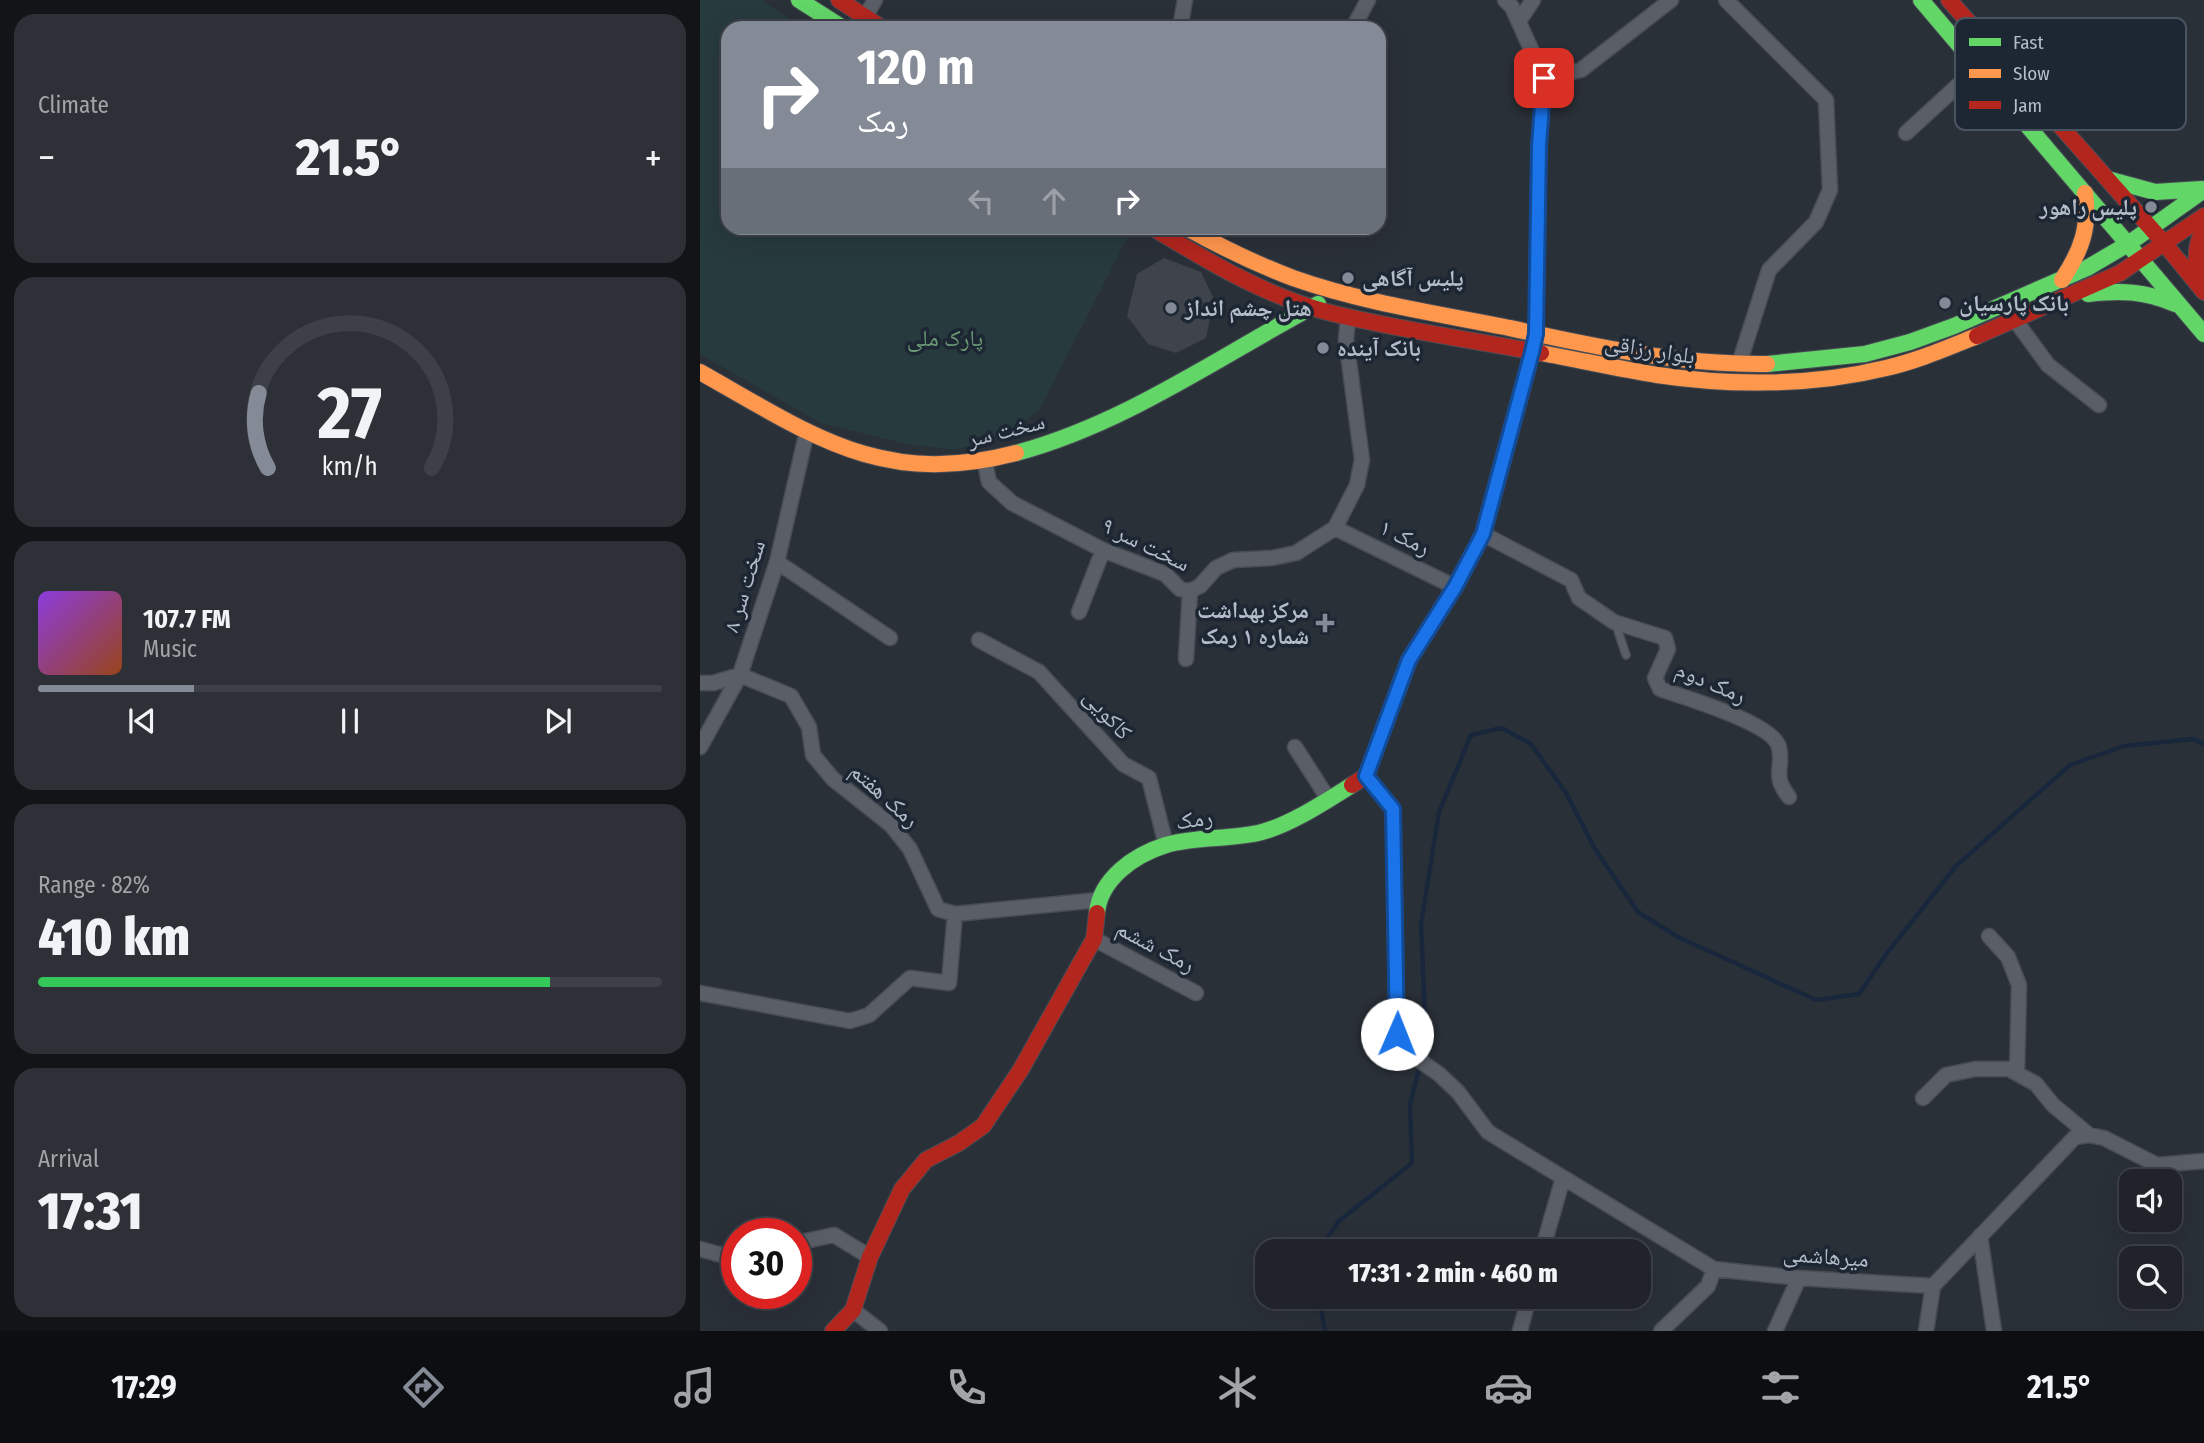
<!DOCTYPE html>
<html lang="en">
<head>
<meta charset="utf-8">
<style>
  body { margin:0; font-family:"Fira Sans Condensed","Noto Naskh Arabic",sans-serif; background:#2d3036; color:#f1f3f6; height:100vh; display:flex; flex-direction:column; font-size:26px; white-space:nowrap }
  * { box-sizing:border-box; margin:0 }
  p { font-size:23px; color:#a2a4a8 }
  .icon { flex:none; width:38px; height:38px; fill:none; stroke:currentColor; stroke-width:2; stroke-linecap:round; stroke-linejoin:round }
  .map { position:relative; flex:1; overflow:hidden }
  .details { display:flex; flex-direction:column; gap:14px; padding:14px; background:#121417; width:700px }
  .details>* { flex:none }
  .top-card { position:absolute; left:21px; top:21px; width:665px; height:214px; border-radius:21px; box-shadow:0 7px 28px #0002,0 0 0 2px #3d4147; background:#848b96; color:#fff; overflow:hidden }
  .tools { position:absolute; left:1419px; top:1169px; display:grid; gap:14px }
  .tools a { display:grid; place-items:center; width:63px; height:63px; border-radius:14px; background:#20242a; box-shadow:0 7px 28px #0002,0 0 0 2px #3d4147; font-size:35px }
  .speed { position:absolute; left:21px; top:1218px; display:flex; gap:14px; font-size:35px; font-weight:700; text-align:center }
  .speed>* { display:grid; place-content:center; width:91px; height:91px; border-radius:50%; background:#20242a; box-shadow:0 7px 28px #0002,0 0 0 2px #3d4147; line-height:1 }
  .speed .limit { border:10px solid #d22; background:#fff; color:#111 }
  .pin { position:absolute; display:grid; place-items:center; width:60px; height:60px; color:#fff; margin:-30px; border-radius:14px; box-shadow:0 4px 10px #0006 }
  .me { position:absolute; width:77px; margin:-38px; rotate:1deg; stroke-linejoin:round; filter:drop-shadow(0 0 5px #0008) }
  .turn { display:flex; align-items:center; gap:24px; height:147px; padding:0 21px; font-size:32px }
  .turn .icon { width:91px; height:91px; stroke-width:2.5 }
  .turn b { display:block; font-size:49px; line-height:60px }
  .lanes { display:flex; align-items:center; height:66px; padding:0 21px; background:#0003; justify-content:center; gap:35px; direction:ltr }
  .lanes .off { opacity:.35 }
  .big { font-size:52px; font-weight:800; line-height:1.1 }
  .details .widget { flex:1; display:flex; flex-direction:column; justify-content:center; gap:10px; min-width:0; padding:0 24px; border-radius:21px; background:#2d3036 }
  .details .dial { align-items:center; gap:0 }
  .dial svg { height:182px; overflow:visible; fill:none; stroke:#3d4147; stroke-width:7; stroke-linecap:round; text-anchor:middle }
  .dial text { fill:#f1f3f6; stroke:none }
  .song { display:flex; align-items:center; gap:21px }
  .cover { width:84px; height:84px; border-radius:10px; background:linear-gradient(135deg,hsl(270 70% 55%),hsl(20 70% 35%)) }
  .played { height:7px; border-radius:4px; background:linear-gradient(90deg,#848b96 25%,#3d4147 25%) }
  .keys { display:flex; justify-content:space-around; direction:ltr }
  .heat { display:flex; justify-content:space-between; align-items:center; font-size:38px; direction:ltr }
  .charge { height:10px; border-radius:5px; background:linear-gradient(90deg,#34c759 82%,#3d4147 0) }
  .trip { position:absolute; left:555px; top:1239px; width:396px; height:70px; border-radius:21px; background:#20242a; box-shadow:0 7px 28px #0002,0 0 0 2px #3d4147; font-weight:800; line-height:70px; text-align:center }
  .tab-bar { display:flex; height:112px; justify-content:space-around; align-items:center; background:#0d0e11; color:#a2a4a8 }
  .tab-bar .icon { width:49px; height:49px }
  .tab-bar .current { color:#848b96 }
  .tab-bar b { font-size:32px; color:#f1f3f6 }
  main { display:flex; flex:1; min-height:0 }
  .map>svg:first-child { display:block }
  .green { fill:#273a3e }
  .lines { fill:none; stroke-linecap:round; stroke-linejoin:round }
  .stream { stroke:#19273c; stroke-width:4.5 }
  .building { fill:#3f444c }
  .lane-casing { stroke:#484c55; stroke-width:10 }
  .street-casing { stroke:#484c55; stroke-width:17 }
  .fast-casing { stroke:#484c55; stroke-width:18 }
  .slow-casing { stroke:#484c55; stroke-width:18 }
  .jam-casing { stroke:#484c55; stroke-width:18 }
  .lane { stroke:#5a5e66; stroke-width:7 }
  .street { stroke:#5a5e66; stroke-width:14 }
  .fast { stroke:#63d668; stroke-width:16 }
  .slow { stroke:#ff974d; stroke-width:16 }
  .jam { stroke:#b3261e; stroke-width:16 }
  .route-casing { stroke:#114b97; stroke-width:18 }
  .route { stroke:#1a73e8; stroke-width:12 }
  .poi-dot { fill:#848b96; stroke:#1d2633; stroke-width:2.5 }
  .labels { text-anchor:middle; dominant-baseline:central; stroke-width:7; stroke-linejoin:round; paint-order:stroke }
  .poi-label { font-size:23px; font-weight:bold; fill:#b4bcc9; stroke:#1d2633; text-anchor:start }
  .park-label { font-size:23px; fill:#6b9a76; stroke:#1d2633 }
  .street-label { font-size:23px; fill:#b4bcc9; stroke:#1d2633 }
  .key { fill:#1d2633; stroke:#4a5360; stroke-width:2 }
  .key-label { font-size:19px; fill:#b4bcc9 }
</style>
</head>
<body>
<main>
<section class="details">
<div class="widget"><p>Climate</p>
<div class="heat"><a>−</a><b class="big">21.5°</b><a>+</a></div>
</div>
<div class="widget dial"><svg viewBox="0 0 100 80">
<path d="M14 69A42 42 0 1 1 86 69"/>
<path d="M14 69A42 42 0 0 1 10 36" stroke="#848b96"/>
<text x="50" y="56" font-size="32" font-weight="700">27</text>
<text x="50" y="72" font-size="11">km/h</text>
</svg></div>
<div class="widget">
<div class="song"><i class="cover"></i><div><b>107.7 FM</b><p>Music</p></div></div>
<div class="played"></div>
<div class="keys"><svg class="icon" aria-label="previous" viewBox="0 0 24 24"><path d="M18 5L8 12l10 7zM5 5v14"/></svg><svg class="icon" aria-label="pause" viewBox="0 0 24 24"><path d="M8 5v14M16 5v14"/></svg><svg class="icon" aria-label="next" viewBox="0 0 24 24"><path d="M6 5l10 7-10 7zM19 5v14"/></svg></div>
</div>
<div class="widget"><p>Range · 82%</p><b class="big">410 km</b><div class="charge"></div></div>
<div class="widget"><p>Arrival</p><b class="big">17:31</b></div>
</section>
<div class="map">
<svg width="1504" height="1331" viewBox="0 0 1504 1331">
  <rect width="100%" height="100%" fill="#2a3038"/>
  <path class="green" d="M0,0H61L105,28H28V228H419L429,234L340,409L312,432L256,450L206,444L121,423L0,354Z"/>
  <g class="lines">
    <path class="stream" d="M618,1251L639,1221L712,1163L710,1104L726,1043L721,924L739,812L771,735L802,728L831,744L866,793L895,849L938,912L978,937L1116,1000L1159,994L1187,953L1257,865L1370,765L1424,746L1493,739L1504,744
      M619,1297L625,1331"/>
  </g>
  <path class="building" d="M464,258L501,272L514,299L506,338L476,353L448,344L427,316L437,274Z"/>
  <g class="lines">
    <defs>
      <path id="lane" d="M915,622L926,655"/>
      <path id="street" d="M805,0L812,7L844,78L839,146L836,333
        M1026,0L1126,100L1130,190L1116,222L1069,270L1039,364
        M165,17L175,0
        M819,21L833,0
        M480,28L485,0
        M653,28L668,0
        M844,78L881,70L971,0
        M1206,133L1278,67
        M1315,320L1348,365L1399,405
        M285,463L289,482L312,503L403,550L465,574L480,589L490,591L500,586L516,568L533,560L572,558L596,553L635,528L657,485L662,460L646,339L648,317
        M635,528L755,587
        M783,534L871,580L879,598L914,622L965,638L968,649L955,678L960,689C983,697 1073,723 1079,747C1084,770 1071,774 1089,797
        M77,562L190,638
        M379,612L403,550
        M279,640L339,672L423,764L449,778L466,845
        M486,659L490,591
        M40,675L91,696L109,727L113,755L133,779L191,825L210,849L238,909L255,914L398,900
        M0,683H13L40,675
        M0,747L40,675L77,562L107,431
        M595,747L629,800
        M666,776L693,809L697,1034L706,1051L739,1074L758,1092L788,1132L1014,1269L1099,1278L1233,1286L1375,1137L1389,1135L1404,1138L1457,1165L1504,1161
        M1289,936L1308,957L1319,985L1317,1073
        M394,939L496,993
        M0,993L150,1021L169,1015L210,978L249,983L255,914
        M1223,1098L1246,1075L1275,1069H1309L1336,1084L1353,1105L1389,1135
        M1280,1236L1294,1331
        M96,1243L134,1235L170,1257
        M0,1249L25,1256L37,1254
        M842,1251L863,1178
        M153,1310L180,1331
        M820,1331L829,1297
        M961,1331L1008,1286L1014,1269
        M1075,1331L1099,1278
        M1226,1331L1233,1286"/>
      <path id="fast" d="M99,0L143,28
        M1221,0L1504,334
        M1411,180L1455,192L1502,189
        M1388,294C1420,290 1445,291 1475,304
        M1067,364L1165,354L1210,342L1254,326L1387,268L1428,244L1504,190
        M316,453C425,424 520,356 618,304
        M397,913C400,879 434,855 466,845C496,836 531,840 562,832C592,824 626,801 652,785"/>
      <path id="slow" d="M487,228C521,247 556,264 593,278C661,302 734,313 805,327C892,346 977,365 1067,364
        M1362,280C1381,251 1390,228 1385,193
        M841,353C880,360 918,369 957,375C1031,386 1113,386 1186,368C1217,361 1247,348 1277,336
        M0,372C112,435 182,488 316,453"/>
      <path id="jam" d="M139,0L182,28
        M1249,0L1464,243L1504,292
        M453,228C509,262 567,297 631,313C700,330 772,340 841,353
        M1502,286C1496,266 1493,248 1504,229
        M1277,336L1420,273L1504,216
        M652,785L666,776L709,660L755,587L783,534L832,352
        M133,1331L153,1310L170,1257L202,1189L226,1160L259,1143L283,1126L320,1071L394,939L397,913"/>
    </defs>
    <use href="#lane" class="lane-casing"/>
    <use href="#street" class="street-casing"/>
    <use href="#fast" class="fast-casing"/>
    <use href="#slow" class="slow-casing"/>
    <use href="#jam" class="jam-casing"/>
    <use href="#lane" class="lane"/>
    <use href="#street" class="street"/>
    <use href="#fast" class="fast"/>
    <use href="#slow" class="slow"/>
    <use href="#jam" class="jam"/>
  </g>
  <g class="lines">
    <defs>
      <path id="route" d="M697,1034L693,809L666,776L709,660L755,587L783,534L832,352L836,334L839,146L844,78"/>
    </defs>
    <use href="#route" class="route-casing"/>
    <use href="#route" class="route"/>
  </g>
  <g class="poi-dot">
    <circle cx="1451" cy="207" r="7"/>
    <circle cx="648" cy="278" r="7"/>
    <circle cx="1245" cy="303" r="7"/>
    <circle cx="471" cy="308" r="7"/>
    <circle cx="623" cy="348" r="7"/>
    <path d="M621.5 612.5h7v7h7v7h-7v7h-7v-7h-7v-7h7z"/>
  </g>
  <g class="labels">
    <g class="poi-label">
      <text x="1437" y="207" text-anchor="end">پلیس راهور</text>
      <text x="662" y="278">پلیس آگاهی</text>
      <text x="1259" y="303">بانک پارسیان</text>
      <text x="485" y="308">هتل چشم انداز</text>
      <text x="637" y="348">بانک آینده</text>
      <text x="609" y="610" text-anchor="end">مرکز بهداشت<tspan x="609" dy="26">شماره ۱ رمک</tspan></text>
    </g>
    <g class="park-label">
      <text x="245" y="338">پارک ملی</text>
    </g>
    <g class="street-label">
      <text transform="translate(950 349) rotate(9)">بلوار رزاقی</text>
      <text transform="translate(306 430) rotate(-14)">سخت سر</text>
      <text transform="translate(705 537) rotate(26)">رمک ۱</text>
      <text transform="translate(446 544) rotate(26)">سخت سر ۹</text>
      <text transform="translate(44 586) rotate(-73)">سخت سر ۸</text>
      <text transform="translate(1011 682) rotate(23)">رمک دوم</text>
      <text transform="translate(408 714) rotate(48)">کاکویی</text>
      <text transform="translate(185 795) rotate(42)">رمک هفتم</text>
      <text transform="translate(494 819) rotate(-8)">رمک</text>
      <text transform="translate(456 946) rotate(28)">رمک ششم</text>
      <text transform="translate(1126 1256) rotate(4)">میرهاشمی</text>
    </g>
  </g>
  <rect x="1255" y="18" width="231" height="112" rx="10" class="key"/>
  <rect x="1269" y="38" width="32" height="8" fill="#63d668"/>
  <rect x="1269" y="69" width="32" height="9" fill="#ff974d"/>
  <rect x="1269" y="101" width="32" height="8" fill="#b3261e"/>
  <g class="key-label">
    <text x="1313" y="49">Fast</text>
    <text x="1313" y="80">Slow</text>
    <text x="1313" y="112">Jam</text>
  </g>
</svg>
<div class="tools">
<a><svg class="icon" aria-label="sound" viewBox="0 0 24 24"><path d="M4 9h4l5-4v14l-5-4H4zM17 9q2 3 0 6"/></svg></a>
<a><svg class="icon" aria-label="search" viewBox="0 0 24 24"><circle cx="10" cy="10" r="6"/><path d="M15 15l6 6"/></svg></a>
</div>
<div class="speed"><div class="limit">30</div></div>
<div class="pin" style="left:844px;top:78px;background:#d93025"><svg class="icon" aria-label="arrive" viewBox="0 0 24 24"><path d="M6 21V4h12l-3 4 3 4H6"/></svg></div>
<svg class="me" style="left:697px;top:1034px" viewBox="-20 -20 40 40"><circle r="19" fill="#fff"/><path d="M0-13L10 11 0 6-10 11z" fill="#1a73e8"/></svg>
<div class="trip">17:31 · 2 min · 460 m</div>
<div class="top-card">
<div class="turn"><svg class="icon" aria-label="right" viewBox="0 0 24 24"><path d="M7 20v-9h11M14 6l5 5-5 5"/></svg><div><b>120 m</b>رمک</div></div>
<div class="lanes"><svg class="icon off" aria-label="left" viewBox="0 0 24 24"><path d="M17 20v-9H6M10 6l-5 5 5 5"/></svg><svg class="icon off" aria-label="ahead" viewBox="0 0 24 24"><path d="M12 20V5M6 11l6-6 6 6"/></svg><svg class="icon" aria-label="right" viewBox="0 0 24 24"><path d="M7 20v-9h11M14 6l5 5-5 5"/></svg></div>
</div>
</div>
</main>
<nav class="tab-bar">
<b>17:29</b>
<svg class="icon current" aria-label="directions" viewBox="0 0 24 24"><path d="M12 3l9 9-9 9-9-9zM9 14v-3h6M13 9l2 2-2 2"/></svg>
<svg class="icon" aria-label="music" viewBox="0 0 24 24"><path d="M9 18V5l10-2v13"/><circle cx="6" cy="18" r="3"/><circle cx="16" cy="16" r="3"/></svg>
<svg class="icon" aria-label="phone" viewBox="0 0 24 24"><path d="M5 4h4l2 5-3 2q2 4 5 5l2-3 5 2v4C11 20 4 13 5 4z"/></svg>
<svg class="icon" aria-label="climate" viewBox="0 0 24 24"><path d="M12 3v18M4 7l16 10M4 17L20 7"/></svg>
<svg class="icon" aria-label="car" viewBox="0 0 24 24"><path d="M5 17H2v-5l4-1 3-4h7l3 4 3 1v5h-3M9 17h6M6 11h13"/><circle cx="7" cy="17" r="2"/><circle cx="17" cy="17" r="2"/></svg>
<svg class="icon" aria-label="filters" viewBox="0 0 24 24"><path d="M4 7h16M4 17h16"/><circle cx="9" cy="7" r="2"/><circle cx="15" cy="17" r="2"/></svg>
<b>21.5°</b>
</nav>
</body>
</html>
